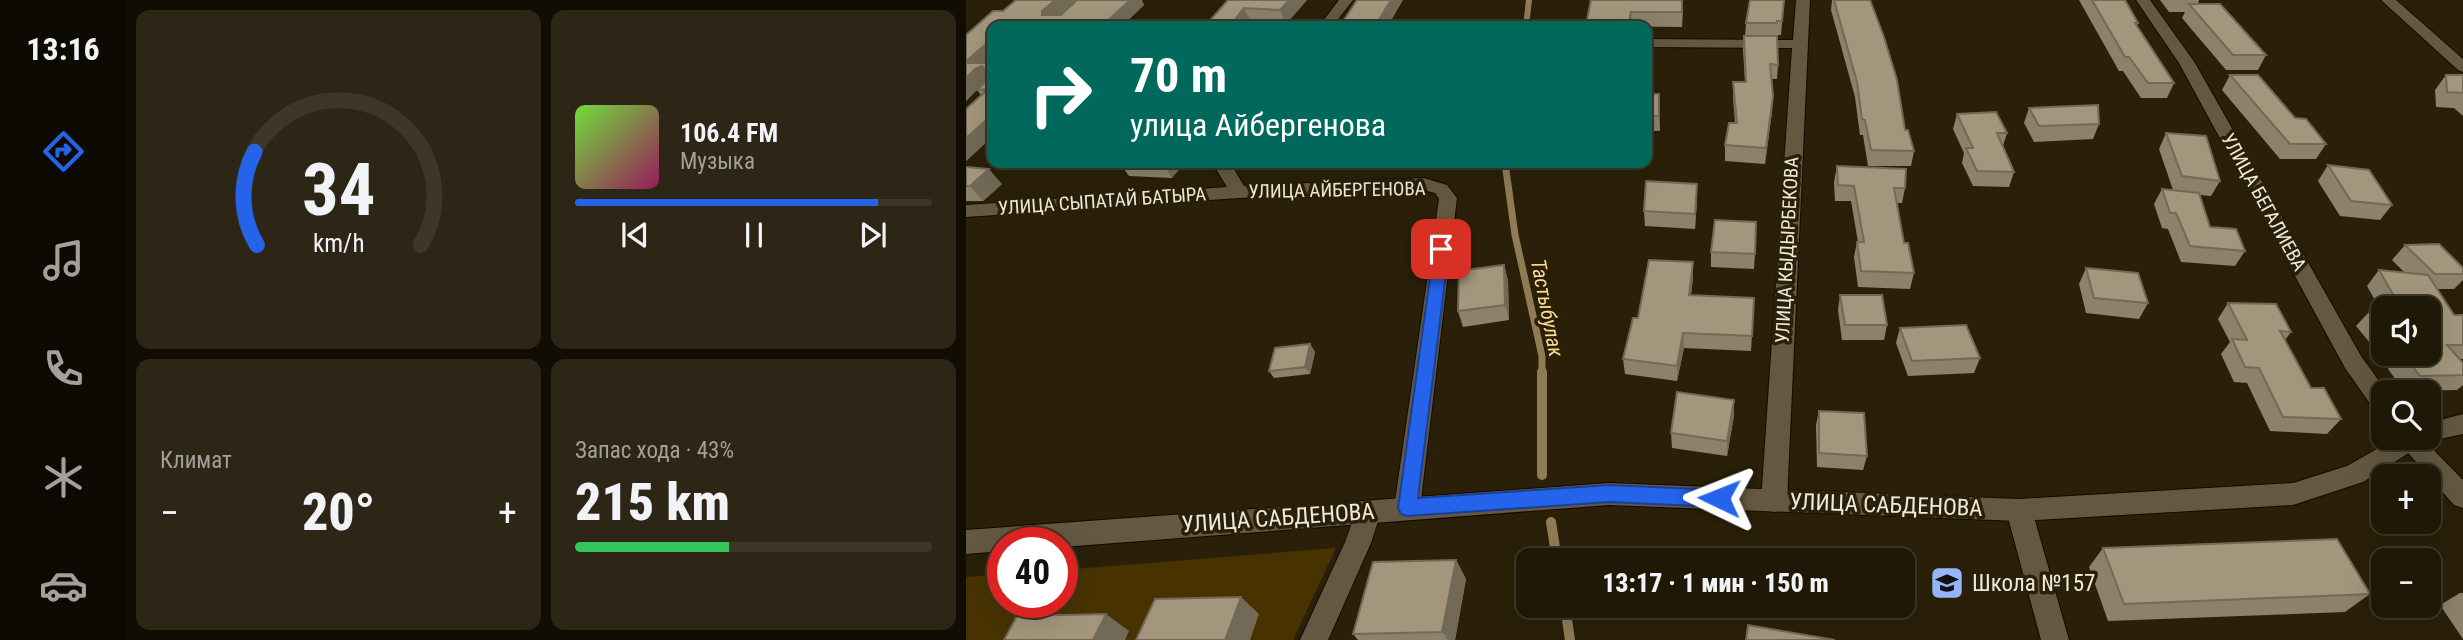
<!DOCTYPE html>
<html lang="ru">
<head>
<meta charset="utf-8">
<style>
  body { margin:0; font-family:"Roboto Condensed",sans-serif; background:#2d2515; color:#f1f3f6; height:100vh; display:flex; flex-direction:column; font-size:26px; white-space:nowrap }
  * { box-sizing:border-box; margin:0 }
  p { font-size:23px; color:#a2a09b }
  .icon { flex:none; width:38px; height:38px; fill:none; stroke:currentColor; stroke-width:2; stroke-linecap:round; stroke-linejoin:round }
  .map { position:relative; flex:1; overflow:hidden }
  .panel { display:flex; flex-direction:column; gap:10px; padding:10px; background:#120d04; width:840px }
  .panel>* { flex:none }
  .banner { position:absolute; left:21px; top:21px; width:665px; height:147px; border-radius:14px; box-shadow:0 7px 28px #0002,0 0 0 2px #3d3728; background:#00695c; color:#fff; overflow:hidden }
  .fabs { position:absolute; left:1405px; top:296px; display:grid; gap:14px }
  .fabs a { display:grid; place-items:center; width:70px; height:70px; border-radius:14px; background:#201807; box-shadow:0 7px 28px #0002,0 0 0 2px #3d3728; font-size:35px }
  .speed { position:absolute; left:21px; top:527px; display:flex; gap:14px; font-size:35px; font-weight:700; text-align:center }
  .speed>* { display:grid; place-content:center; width:91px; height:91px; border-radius:50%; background:#201807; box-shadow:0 7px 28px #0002,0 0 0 2px #3d3728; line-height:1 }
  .speed .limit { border:10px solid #d22; background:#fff; color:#111 }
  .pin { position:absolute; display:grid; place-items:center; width:60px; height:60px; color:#fff; margin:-30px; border-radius:14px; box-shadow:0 4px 10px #0006 }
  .me { position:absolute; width:77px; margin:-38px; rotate:272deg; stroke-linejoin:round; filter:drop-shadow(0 0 5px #0008) }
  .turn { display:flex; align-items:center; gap:24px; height:147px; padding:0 28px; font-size:32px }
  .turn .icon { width:91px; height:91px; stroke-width:2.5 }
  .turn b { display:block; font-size:49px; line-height:60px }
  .big { font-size:52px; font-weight:800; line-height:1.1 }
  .panel .card { flex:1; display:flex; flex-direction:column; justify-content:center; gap:10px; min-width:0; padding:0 24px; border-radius:14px; background:#2d2515 }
  .panel .dial { align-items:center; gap:0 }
  .dial svg { height:182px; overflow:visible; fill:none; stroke:#3d3728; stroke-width:7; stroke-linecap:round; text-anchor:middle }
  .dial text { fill:#f1f3f6; stroke:none }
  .song { display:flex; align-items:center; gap:21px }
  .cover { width:84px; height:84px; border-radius:10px; background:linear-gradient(135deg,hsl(100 70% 55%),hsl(330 70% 35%)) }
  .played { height:7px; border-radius:4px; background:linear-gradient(90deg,#2563eb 85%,#3d3728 85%) }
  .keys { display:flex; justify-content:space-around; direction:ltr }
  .heat { display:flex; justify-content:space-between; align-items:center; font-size:38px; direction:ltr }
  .charge { height:10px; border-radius:5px; background:linear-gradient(90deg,#34c759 43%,#3d3728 0) }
  .panel .tiles { flex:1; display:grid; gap:10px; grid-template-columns:repeat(2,1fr) }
  .trip { position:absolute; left:550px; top:548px; width:399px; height:70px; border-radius:14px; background:#201807; box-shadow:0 7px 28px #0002,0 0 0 2px #3d3728; font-weight:800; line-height:70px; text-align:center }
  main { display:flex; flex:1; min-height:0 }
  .tabs { display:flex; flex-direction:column; width:126px; justify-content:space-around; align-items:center; background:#0d0a03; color:#a2a09b }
  .tabs .icon { width:49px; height:49px }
  .tabs .on { color:#2563eb }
  .tabs b { font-size:32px; color:#f1f3f6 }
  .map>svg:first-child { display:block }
  .green { fill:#483300 }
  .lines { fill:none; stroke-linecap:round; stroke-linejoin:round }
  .stream-far2 { stroke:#8f7c54; stroke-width:6 }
  .stream-far1 { stroke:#8f7c54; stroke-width:7 }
  .stream { stroke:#8f7c54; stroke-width:10 }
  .street-casing { stroke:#130900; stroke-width:2 }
  .secondary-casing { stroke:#130900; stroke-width:2 }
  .street { fill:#645840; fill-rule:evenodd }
  .secondary { fill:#645840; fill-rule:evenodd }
  .wall { fill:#8c816b; fill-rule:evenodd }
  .shaded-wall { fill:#726957 }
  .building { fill:#a3967c; stroke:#726957; stroke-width:2 }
  .route { fill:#2563eb; stroke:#184099; stroke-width:2 }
  .labels { text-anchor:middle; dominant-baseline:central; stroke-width:7; stroke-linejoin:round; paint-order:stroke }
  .street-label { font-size:19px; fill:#f0e9db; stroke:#2a2009 }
  .water-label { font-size:21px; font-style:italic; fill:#fedb92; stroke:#2a2009 }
  .near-street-label { font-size:23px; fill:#f0e9db; stroke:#2a2009 }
  .near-poi-label { font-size:23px; fill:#f0e9db; stroke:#2a2009; text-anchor:start }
</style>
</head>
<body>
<main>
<nav class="tabs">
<b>13:16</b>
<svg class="icon on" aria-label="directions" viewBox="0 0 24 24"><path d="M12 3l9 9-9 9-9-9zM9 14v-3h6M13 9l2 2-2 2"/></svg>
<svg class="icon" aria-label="music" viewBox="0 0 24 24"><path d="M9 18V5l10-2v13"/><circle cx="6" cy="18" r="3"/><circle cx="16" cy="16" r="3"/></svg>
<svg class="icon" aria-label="phone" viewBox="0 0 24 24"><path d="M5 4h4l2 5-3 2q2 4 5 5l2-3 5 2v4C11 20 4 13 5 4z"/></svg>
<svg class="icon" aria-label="climate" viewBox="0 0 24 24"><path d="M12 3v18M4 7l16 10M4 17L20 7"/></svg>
<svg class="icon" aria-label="car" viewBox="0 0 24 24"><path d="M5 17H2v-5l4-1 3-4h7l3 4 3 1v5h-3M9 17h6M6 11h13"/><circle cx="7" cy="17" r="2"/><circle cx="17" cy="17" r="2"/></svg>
</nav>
<section class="panel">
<div class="tiles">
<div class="card dial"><svg viewBox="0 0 100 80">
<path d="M14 69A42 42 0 1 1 86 69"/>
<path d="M14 69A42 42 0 0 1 13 28" stroke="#2563eb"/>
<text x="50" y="56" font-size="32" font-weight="700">34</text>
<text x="50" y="72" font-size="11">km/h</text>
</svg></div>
<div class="card">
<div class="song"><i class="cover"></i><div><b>106.4 FM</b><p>Музыка</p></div></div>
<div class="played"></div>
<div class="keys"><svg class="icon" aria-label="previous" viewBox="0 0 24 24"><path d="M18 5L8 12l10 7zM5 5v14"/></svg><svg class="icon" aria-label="pause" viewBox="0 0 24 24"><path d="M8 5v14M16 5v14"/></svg><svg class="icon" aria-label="next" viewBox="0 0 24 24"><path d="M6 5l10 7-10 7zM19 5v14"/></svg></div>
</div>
<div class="card"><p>Климат</p>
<div class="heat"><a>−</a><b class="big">20°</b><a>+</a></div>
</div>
<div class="card"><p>Запас хода · 43%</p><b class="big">215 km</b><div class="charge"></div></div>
</div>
</section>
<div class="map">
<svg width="1497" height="640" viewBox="0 0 1497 640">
  <rect width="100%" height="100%" fill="#2a2009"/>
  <path class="green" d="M370,548L327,640H0V577L37,574V602H96V570Z"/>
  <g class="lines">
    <path class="stream-far2" d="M560,26L563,0"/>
    <path class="stream-far1" d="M539,163L549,235L576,356V374"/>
    <path class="stream" d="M576,372V475
      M585,522L591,560
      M599,606L604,640"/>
    <defs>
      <path id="street" d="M373,0H387L367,26H353Z
        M830,0H844L821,501L817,509L808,512L799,509L795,501L826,48L681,47V39L827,40Z
        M1170,0H1184L1229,63L1395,356L1421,392H1418V414L1410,412L1379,368L1213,63Z
        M1415,0H1430L1497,59V72L1492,70Z
        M253,163H271L268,169L278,186L458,178L481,185L491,198L454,508L450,516L441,519L432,516L428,508L473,199L469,193L457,190L273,198L0,217V205L261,187L250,169Z
        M1429,438H1456L1497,480V508L1488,505Z
        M1053,499L1062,502L1066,510L1103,640H1075L1040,510L1044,502Z
        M402,501L411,504L415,512L405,543L362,640H334L379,542L393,504Z"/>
      <path id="secondary" d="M1497,414V434L1460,442L1397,482L1327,505L1053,521L643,505L96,547V542H37V551L0,554V530L643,483L1053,499L1327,483L1381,466L1430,438H1463V423Z"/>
    </defs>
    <use href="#street" class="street-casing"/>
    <use href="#secondary" class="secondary-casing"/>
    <use href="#street" class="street"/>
    <use href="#secondary" class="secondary"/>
  </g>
  <path class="wall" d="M175,0L178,5L156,26H26V60L22,63H26V137L0,161L15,95L11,90L19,82L0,101V35L37,11Z
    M262,0H341L320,24L285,22L282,26H239Z
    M625,0H717L716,27L622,26L621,20Z
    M818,0L815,35H810L812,65L811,79H805L806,112L799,164L759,161V145L769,123L767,97V82H779L777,50L778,36H779L780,23Z
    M866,0H904L939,130L948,151L945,166H902L897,135H894L889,97L865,10Z
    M1113,0H1159L1172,23L1171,26L1208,83L1201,98H1175L1157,71H1153Z
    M1194,0H1233L1232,4L1300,55L1292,70H1260L1216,18L1219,12H1203Z
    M1264,75L1360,144L1350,159H1314L1256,90Z
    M1480,75H1497V116L1488,108L1470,107L1469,90Z
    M681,94H693L694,131H681Z
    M1063,108L1133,124L1127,139L1068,142L1058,123Z
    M991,114L1041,133L1037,146L1048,172L1043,187L1007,186L996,163L998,153L987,129Z
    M1200,133L1254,181L1245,196L1234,195L1244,227L1279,251L1269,266L1215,262L1202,229L1196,228L1188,204L1196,189L1207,190L1193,149Z
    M154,163H218L206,178L163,176Z
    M1362,165L1426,205L1414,220L1374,216L1352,181Z
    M871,166L939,188L936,203H931L938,243L948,273L944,289L892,287L888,257L891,242H892L885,201H869L868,182Z
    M0,167L36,184L17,201H0Z
    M731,200L729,229L679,226L678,211Z
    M1439,245L1497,268V280L1488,289H1471L1488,315H1497V359H1494L1497,363V385L1491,390L1438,391L1422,369L1424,367L1390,326L1404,311H1415L1401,286L1413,270L1438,272L1426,260ZM1418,308H1463V354H1418Z
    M745,252L789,254L788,269L745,267Z
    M727,262V278L725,295L788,298L785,351L718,348L711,381L659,374L657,359L672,318Z
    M538,265L542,281L543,320L497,327L492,311Z
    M1120,268L1182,303L1173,319L1120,313L1113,284Z
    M874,295L921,325L918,340H876L872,310Z
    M1262,303L1325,332L1319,340L1345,388L1375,419L1361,434L1304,431L1281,383L1268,382L1255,354L1264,342L1252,319Z
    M934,328L1014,358L1008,373L942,376L930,343Z
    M344,344L349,352L344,374L308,378L303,371Z
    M853,411L901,456L897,470L851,467L850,425Z
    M768,415L761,456L706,448L705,433Z
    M1137,548L1404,594L1379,612L1142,621L1123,567Z
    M490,560L500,579L489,640H392L387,634Z
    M1494,593H1497V639L1474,605Z"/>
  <path class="shaded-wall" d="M89,0H111L84,24L76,15V11Z
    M164,0H176L178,5L156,26H136Z
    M323,0H341L320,24L314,10Z
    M425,0H437L422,26H409Z
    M716,0L717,7L716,27Z
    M278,8L285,22L282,26H264Z
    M665,12L666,26H662Z
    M26,39V60L17,68L25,80L18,82L0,101V61Z
    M807,96L806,112L799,164L800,148Z
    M26,115V137L0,161V138Z
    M197,163H218L206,178Z
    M23,169L36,184L17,201L4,186Z
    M731,184V200L729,229V214Z
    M727,262V278L723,310V295Z
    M538,265L542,281L543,320L539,305Z
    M717,333L718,348L711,381V366Z
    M344,344L349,352L344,374L339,367Z
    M768,400V415L761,456V441Z
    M490,560L500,579L489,640H482L476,632Z
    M275,597L293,614L284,640H259Z
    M140,614L163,631L159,640H127Z"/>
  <path class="building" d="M50,0H89L76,11V15H95L111,0H164L136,26H97L99,24H44L41,26H26V39L0,61V35L27,11H37Z
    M262,0H323L314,10L278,8L264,26H239Z
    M391,0H425L409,26H374Z
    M625,0H716V12H665L662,26H626L627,20H621Z
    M784,0H818L816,21H811V23H780Z
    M868,0H904L918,37L931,80L939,130H942L948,151L905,150L899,120L896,119L891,82Z
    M1126,0H1159L1172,23H1169L1208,83H1182L1163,57H1159Z
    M1223,4H1254L1300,55H1267Z
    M778,36H811L812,65L804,64L807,96L800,148L759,145L763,123H771L767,82H780Z
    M0,63H26V115L0,138V109L22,89L11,90L19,82V69L16,66L9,69L0,78Z
    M1264,75H1292L1329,118L1340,119L1360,144H1324Z
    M1480,75H1497V93L1481,92Z
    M681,94H693V116H681Z
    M1132,105L1133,124L1073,126L1063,108Z
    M1030,112L1041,133H1031L1048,172L1011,171L1000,148H1007L991,114Z
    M1200,133L1240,136L1254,181L1216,176Z
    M1362,165L1403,170L1426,205L1385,201Z
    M871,166L940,169L939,188H928L938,243H942L948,273L895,271L891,242H898L888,186L872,185Z
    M0,167L23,169L4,186H0Z
    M680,181L731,184L729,214L678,211Z
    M1196,189L1233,193L1244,227L1270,229L1279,251L1224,246L1210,213H1204Z
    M749,220L790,222L789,254L745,252Z
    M1473,244L1497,268V274H1469L1439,245Z
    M683,260L727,262L723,295L788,298L786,336L717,333L711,366L657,359L667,318H672Z
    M538,265L539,305L492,311L493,271Z
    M1120,268L1172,273L1182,303L1128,298Z
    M1413,270L1462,275L1488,315H1497V345H1481L1497,363V375L1454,376L1437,354H1463V308H1435Z
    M874,295H916L921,325H879Z
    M1262,303L1310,304L1325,332L1314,331L1345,388H1358L1375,419L1317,417L1293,368L1279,367L1266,339L1281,340Z
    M1404,311H1418V327Z
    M1000,325L1014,358L946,361L934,328Z
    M344,344L339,367L303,371L309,348Z
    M711,392L768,400L761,441L705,433Z
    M853,411L898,413L901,456L853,453Z
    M1371,539L1404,594L1158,604L1137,548Z
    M490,560L476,632L387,634L407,562Z
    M275,597L259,640H170L189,599Z
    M140,614L127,640H38L51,616Z
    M782,625L869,640H780Z"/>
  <path class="route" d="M475,244L483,249L452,498L643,485L753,490L760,492L762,498L760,504L753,507L643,502L441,516L435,514L432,508L468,249Z"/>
  <defs>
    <symbol id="school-square" viewBox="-11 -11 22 22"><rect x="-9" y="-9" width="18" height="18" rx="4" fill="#95b6fd" stroke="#2a2009"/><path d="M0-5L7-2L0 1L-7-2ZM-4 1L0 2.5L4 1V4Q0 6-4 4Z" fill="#111"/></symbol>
  </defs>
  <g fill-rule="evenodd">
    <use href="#school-square" x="962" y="564" width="38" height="38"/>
  </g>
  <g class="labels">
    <g class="street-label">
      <text transform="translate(371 190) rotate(-1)">УЛИЦА АЙБЕРГЕНОВА</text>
      <text transform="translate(136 201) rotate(-4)">УЛИЦА СЫПАТАЙ БАТЫРА</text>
      <text transform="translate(1298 202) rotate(61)">УЛИЦА БЕГАЛИЕВА</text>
      <text transform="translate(821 250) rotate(-87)">УЛИЦА КЫДЫРБЕКОВА</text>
    </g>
    <g class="water-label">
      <text transform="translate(581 308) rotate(79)">Тастыбулак</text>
    </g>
    <g class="near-street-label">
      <text transform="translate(920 505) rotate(2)">УЛИЦА САБДЕНОВА</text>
      <text transform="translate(312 518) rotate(-4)">УЛИЦА САБДЕНОВА</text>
    </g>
    <g class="near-poi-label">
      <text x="1006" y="583">Школа №157</text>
    </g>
  </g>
</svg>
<div class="fabs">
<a><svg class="icon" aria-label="sound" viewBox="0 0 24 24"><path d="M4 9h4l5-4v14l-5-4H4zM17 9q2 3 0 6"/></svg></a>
<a><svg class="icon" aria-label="search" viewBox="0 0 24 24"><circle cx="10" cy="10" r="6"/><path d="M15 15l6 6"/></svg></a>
<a>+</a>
<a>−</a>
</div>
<div class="speed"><div class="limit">40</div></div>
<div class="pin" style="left:475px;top:249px;background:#d93025"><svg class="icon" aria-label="arrive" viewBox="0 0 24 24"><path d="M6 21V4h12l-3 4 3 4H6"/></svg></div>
<svg class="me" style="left:753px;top:498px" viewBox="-20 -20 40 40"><path d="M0-17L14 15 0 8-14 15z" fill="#2563eb" stroke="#fff" stroke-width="4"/></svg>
<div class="trip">13:17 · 1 мин · 150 m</div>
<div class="banner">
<div class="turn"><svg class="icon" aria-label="right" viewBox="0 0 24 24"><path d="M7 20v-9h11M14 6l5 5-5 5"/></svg><div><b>70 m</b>улица Айбергенова</div></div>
</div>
</div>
</main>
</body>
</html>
